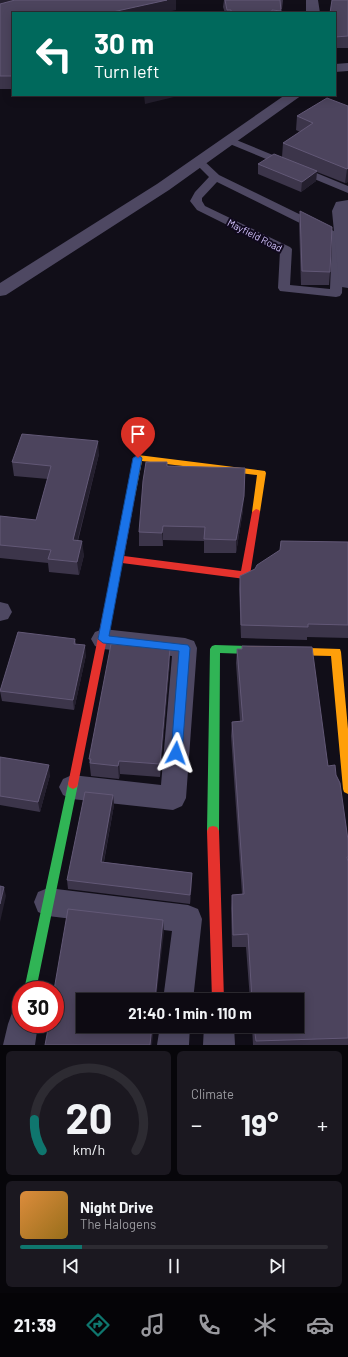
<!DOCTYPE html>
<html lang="en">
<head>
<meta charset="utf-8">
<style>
  body { margin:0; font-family:Barlow,sans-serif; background:#1b1820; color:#f1f3f6; height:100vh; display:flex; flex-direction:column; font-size:15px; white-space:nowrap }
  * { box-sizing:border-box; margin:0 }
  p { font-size:13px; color:#9a9a9f }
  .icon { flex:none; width:22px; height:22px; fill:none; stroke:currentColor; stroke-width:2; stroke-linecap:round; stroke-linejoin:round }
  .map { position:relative; height:1045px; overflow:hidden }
  .drawer { display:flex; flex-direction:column; gap:6px; padding:6px; background:#07060a; flex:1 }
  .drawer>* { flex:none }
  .banner { position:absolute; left:12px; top:12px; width:324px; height:84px; border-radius:0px; box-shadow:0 2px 10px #0003,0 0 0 1px #2d2b32; background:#00695c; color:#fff; overflow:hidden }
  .speed { position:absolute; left:12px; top:981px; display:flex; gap:8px; font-size:20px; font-weight:700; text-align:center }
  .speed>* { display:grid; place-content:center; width:52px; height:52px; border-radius:50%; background:#0d0a12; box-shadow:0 2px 10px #0003,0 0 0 1px #2d2b32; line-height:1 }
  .speed .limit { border:6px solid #d22; background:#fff; color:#111 }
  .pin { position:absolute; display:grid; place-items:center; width:34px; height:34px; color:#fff; margin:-41px -17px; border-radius:50% 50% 50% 0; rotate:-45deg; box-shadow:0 0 4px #0007 }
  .pin .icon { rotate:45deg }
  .me { position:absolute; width:44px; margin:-22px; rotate:4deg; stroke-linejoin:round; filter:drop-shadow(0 0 3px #0008) }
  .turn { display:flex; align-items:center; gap:14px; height:84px; padding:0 16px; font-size:18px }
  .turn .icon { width:52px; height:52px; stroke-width:2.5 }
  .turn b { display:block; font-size:28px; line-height:34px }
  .big { font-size:30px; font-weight:700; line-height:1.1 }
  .drawer .widget { flex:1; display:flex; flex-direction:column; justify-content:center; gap:6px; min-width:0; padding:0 14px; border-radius:6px; background:#1b1820 }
  .drawer .dial { align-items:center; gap:0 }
  .dial svg { height:104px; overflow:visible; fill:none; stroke:#2d2b32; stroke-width:7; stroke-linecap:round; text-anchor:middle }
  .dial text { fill:#f1f3f6; stroke:none }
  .song { display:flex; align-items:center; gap:12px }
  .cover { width:48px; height:48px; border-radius:6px; background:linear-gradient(135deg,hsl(30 70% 55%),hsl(40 70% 35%)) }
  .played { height:4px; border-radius:2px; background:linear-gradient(90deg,#0f766e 20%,#2d2b32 20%) }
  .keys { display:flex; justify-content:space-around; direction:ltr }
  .heat { display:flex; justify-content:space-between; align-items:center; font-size:22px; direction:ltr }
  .drawer .tiles { flex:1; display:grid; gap:6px; grid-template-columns:1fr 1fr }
  .widget:last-child { grid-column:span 2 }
  .trip { position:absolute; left:76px; top:993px; width:228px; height:40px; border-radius:0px; background:#0d0a12; box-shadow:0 2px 10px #0003,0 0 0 1px #2d2b32; font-weight:700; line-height:40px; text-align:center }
  .tabs { display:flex; height:64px; justify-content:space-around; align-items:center; background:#050407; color:#9a9a9f }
  .tabs .icon { width:28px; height:28px }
  .tabs .on { color:#0f766e }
  .tabs b { font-size:18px; color:#f1f3f6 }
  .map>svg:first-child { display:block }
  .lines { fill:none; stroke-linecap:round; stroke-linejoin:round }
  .lane { fill:#4e4862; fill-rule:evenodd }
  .street { fill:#4e4862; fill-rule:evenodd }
  .fast { fill:#30b455; fill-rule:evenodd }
  .slow { fill:#ff9f0a; fill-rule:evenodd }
  .jam { fill:#e5322d; fill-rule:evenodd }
  .wall { fill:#3c354a }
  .shaded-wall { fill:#241f2e }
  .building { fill:#4c445d; stroke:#625876 }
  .route { fill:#1a73e8; stroke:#114b97 }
  .labels { text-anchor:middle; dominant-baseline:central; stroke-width:4; stroke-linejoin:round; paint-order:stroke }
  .far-street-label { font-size:10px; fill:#d5c5ff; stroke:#10091d }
</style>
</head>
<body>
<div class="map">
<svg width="348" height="1045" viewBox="0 0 348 1045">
  <rect width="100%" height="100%" fill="#110e18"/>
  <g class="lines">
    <path class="lane" d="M229,137L348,186V193L225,142L224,140Z
      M198,158L202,159L219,175L342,235L344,237L342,293L340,296L336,297L280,291L278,288L280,251L197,210L190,201L195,192L209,177L193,161ZM217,182L332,239L330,289L290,285L292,249L290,247L205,206L202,201V198Z"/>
    <path class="street" d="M306,0H318L320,13H306Z
      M348,63V71L335,72V64Z
      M285,95H302L169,190L6,295L0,296V283L157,184Z
      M348,200V288L342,287L339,283L332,211L336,202Z
      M0,602L8,604L12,612L8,619L0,621Z
      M103,629L185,638L194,641L197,648L186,798L182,806L173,810L72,799L63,795L59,787L63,779L72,775L161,785L172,656L103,649L95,646L91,639L95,632Z
      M48,888L188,905L198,909L202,919L193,1000H163L172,931L48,916L38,912L34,902L38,892Z
      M21,1009V1024H38L35,1045H3L8,1024L12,1013Z
      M160,1026H190L189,1045H157Z
      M204,1026H234L235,1045H203Z"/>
    <path class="fast" d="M215,645L248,646L252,647L253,650L252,653L248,654L220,653L219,831L217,835L213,836L209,835L207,831L210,649L212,646Z
      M73,779L77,781L78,784L36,990H24L68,784L69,781Z"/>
    <path class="slow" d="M138,455L265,471L266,473L260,512L256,515L252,512L257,475L142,461L135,496L134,498H128L127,496L134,458Z
      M248,646L340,649L341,652L348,729V794L344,792L343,789L331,656L248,654L244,653L243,650L244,647Z"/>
    <path class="jam" d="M131,493L135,496L124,556L241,571L252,512L256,509L259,510L260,512L250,575L248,578L245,579L122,563L78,784L77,787L73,789L69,787L68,784L127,496Z
      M213,826L217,827L219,831L224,1000H212L207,831L209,827Z"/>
  </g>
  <path class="wall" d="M0,0H176V10L13,13V89H0Z
    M224,0H283L282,9H281V13H225L223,7Z
    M348,0V48H335V13H330L331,6Z
    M348,106V182L345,183L317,172L316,181L301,192L258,174V164L282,157L283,143L300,132L296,130L297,116Z
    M300,211L330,272L329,285H301L299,224Z
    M99,454L78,541L84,555L79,575L49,572L48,563L0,558V516L36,520L48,479L14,476L12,462Z
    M167,466L243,510L236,553H204V541L163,540V546H139V532Z
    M348,542V638L307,637V640L241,638L239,589L240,576Z
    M75,639L76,644L86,655L74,710L2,701L0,691Z
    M237,649L328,766L336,775L348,840V1045H253L252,1026H297V1000H250L246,947H232L231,908L232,895L242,894L231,736L232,722L240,721L236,663Z
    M170,661L160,777L120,774L119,779L91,776L89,759Z
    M0,757L50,775L40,812L0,805Z
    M113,795L114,805L104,862L192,873V882L190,904L68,889L67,880Z"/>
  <path class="shaded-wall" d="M0,0H19L0,5Z
    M167,0H176V10L163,13H108Z
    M144,95H174V97L145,104Z
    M348,168V182L345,183L347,169Z
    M317,171L316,181L301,192L302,182Z
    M98,441L99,454L74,554L73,540Z
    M244,496L243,510L236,553V540Z
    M163,526V546L162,533Z
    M82,541L84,555L79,575L77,562Z
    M85,645L86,655L74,710L73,700Z
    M170,648V661L160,777V764Z
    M119,761L120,774L119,779L118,766Z
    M49,765L50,775L40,812L38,802Z
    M113,795L114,805L102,871L101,862Z
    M192,873V882L190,904V895Z
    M4,887L6,896L0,922V904Z
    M163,920L164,932L156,1000H155Z
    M152,1026H154L152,1045H150Z"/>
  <path class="building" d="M15,0H167L108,13H13V76H0V4Z
    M225,0H280L281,11L272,10V13H231V10H227Z
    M332,0H348V36L335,37V13H330Z
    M327,98L348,106V168L347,169L283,143L313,123L297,116Z
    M274,154L317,171L302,182L258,164Z
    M300,211L332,227L330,272L302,271Z
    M22,434L98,441L73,540L82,541L77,562L48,559L51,550L0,545V516L36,520L51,466L12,462Z
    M146,462H167V466L245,468L244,496L236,540L204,539L205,527L163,526L162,533L139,532L143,481Z
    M281,541L348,542V625L308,624V627L241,625L240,576L255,569L257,565L280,550Z
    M18,632L75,639L74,644L85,645L73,700L0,691Z
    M111,644L170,648L160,764L119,761L118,766L90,763L91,759H89Z
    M242,646L312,647L328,766L335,765L336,775L340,783L348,840V857H347L348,862V1038L256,1041L254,1026H297V1000H252L248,934L233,935L232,895L244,894L232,722L243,721L237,649H242Z
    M0,757L49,765L38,802L0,796Z
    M85,792L113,795L101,862L192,873L190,895L67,880Z
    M0,886L4,887L0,904Z
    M68,909L163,920L155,1000H83V1026H152L150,1045H45L49,1024H55V990H54Z"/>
  <path class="route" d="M138,455L142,458L109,636L188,645L190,648L182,753L180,756H173L171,753L179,651L103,643L98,639L133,458Z"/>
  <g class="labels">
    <g class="far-street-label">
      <text transform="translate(255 235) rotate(27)">Mayfield Road</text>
    </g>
  </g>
</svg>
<div class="speed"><div class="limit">30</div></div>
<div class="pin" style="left:138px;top:458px;background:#d93025"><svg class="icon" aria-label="arrive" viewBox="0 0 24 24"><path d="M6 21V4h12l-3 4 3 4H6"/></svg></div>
<svg class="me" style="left:176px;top:753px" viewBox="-20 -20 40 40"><path d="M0-17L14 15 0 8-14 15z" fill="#1a73e8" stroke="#fff" stroke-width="4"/></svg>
<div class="trip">21:40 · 1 min · 110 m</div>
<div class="banner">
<div class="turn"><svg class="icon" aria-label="left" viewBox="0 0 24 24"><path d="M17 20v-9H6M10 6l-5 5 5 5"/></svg><div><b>30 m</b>Turn left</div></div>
</div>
</div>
<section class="drawer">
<div class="tiles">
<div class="widget dial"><svg viewBox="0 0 100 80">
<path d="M14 69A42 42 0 1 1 86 69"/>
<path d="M14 69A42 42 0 0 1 8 45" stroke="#0f766e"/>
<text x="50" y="56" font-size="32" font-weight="700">20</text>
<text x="50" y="72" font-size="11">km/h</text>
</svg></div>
<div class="widget"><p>Climate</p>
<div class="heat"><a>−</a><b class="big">19°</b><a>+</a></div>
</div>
<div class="widget">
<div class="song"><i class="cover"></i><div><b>Night Drive</b><p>The Halogens</p></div></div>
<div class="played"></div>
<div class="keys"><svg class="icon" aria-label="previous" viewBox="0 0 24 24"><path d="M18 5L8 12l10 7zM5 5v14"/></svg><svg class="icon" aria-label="pause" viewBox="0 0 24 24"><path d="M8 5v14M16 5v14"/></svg><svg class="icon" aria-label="next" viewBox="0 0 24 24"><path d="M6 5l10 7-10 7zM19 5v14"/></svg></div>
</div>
</div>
</section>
<nav class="tabs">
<b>21:39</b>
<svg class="icon on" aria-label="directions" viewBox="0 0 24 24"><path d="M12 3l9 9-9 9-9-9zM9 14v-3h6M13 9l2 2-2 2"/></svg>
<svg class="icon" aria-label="music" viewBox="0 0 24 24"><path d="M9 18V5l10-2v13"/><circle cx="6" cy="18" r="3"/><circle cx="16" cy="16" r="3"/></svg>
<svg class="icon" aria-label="phone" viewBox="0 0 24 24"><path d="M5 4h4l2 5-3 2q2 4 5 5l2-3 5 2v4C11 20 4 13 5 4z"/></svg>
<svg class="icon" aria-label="climate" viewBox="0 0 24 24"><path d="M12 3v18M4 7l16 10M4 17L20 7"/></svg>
<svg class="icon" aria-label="car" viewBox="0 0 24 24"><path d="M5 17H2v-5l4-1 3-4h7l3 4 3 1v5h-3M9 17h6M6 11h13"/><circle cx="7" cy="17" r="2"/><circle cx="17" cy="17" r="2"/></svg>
</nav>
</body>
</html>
